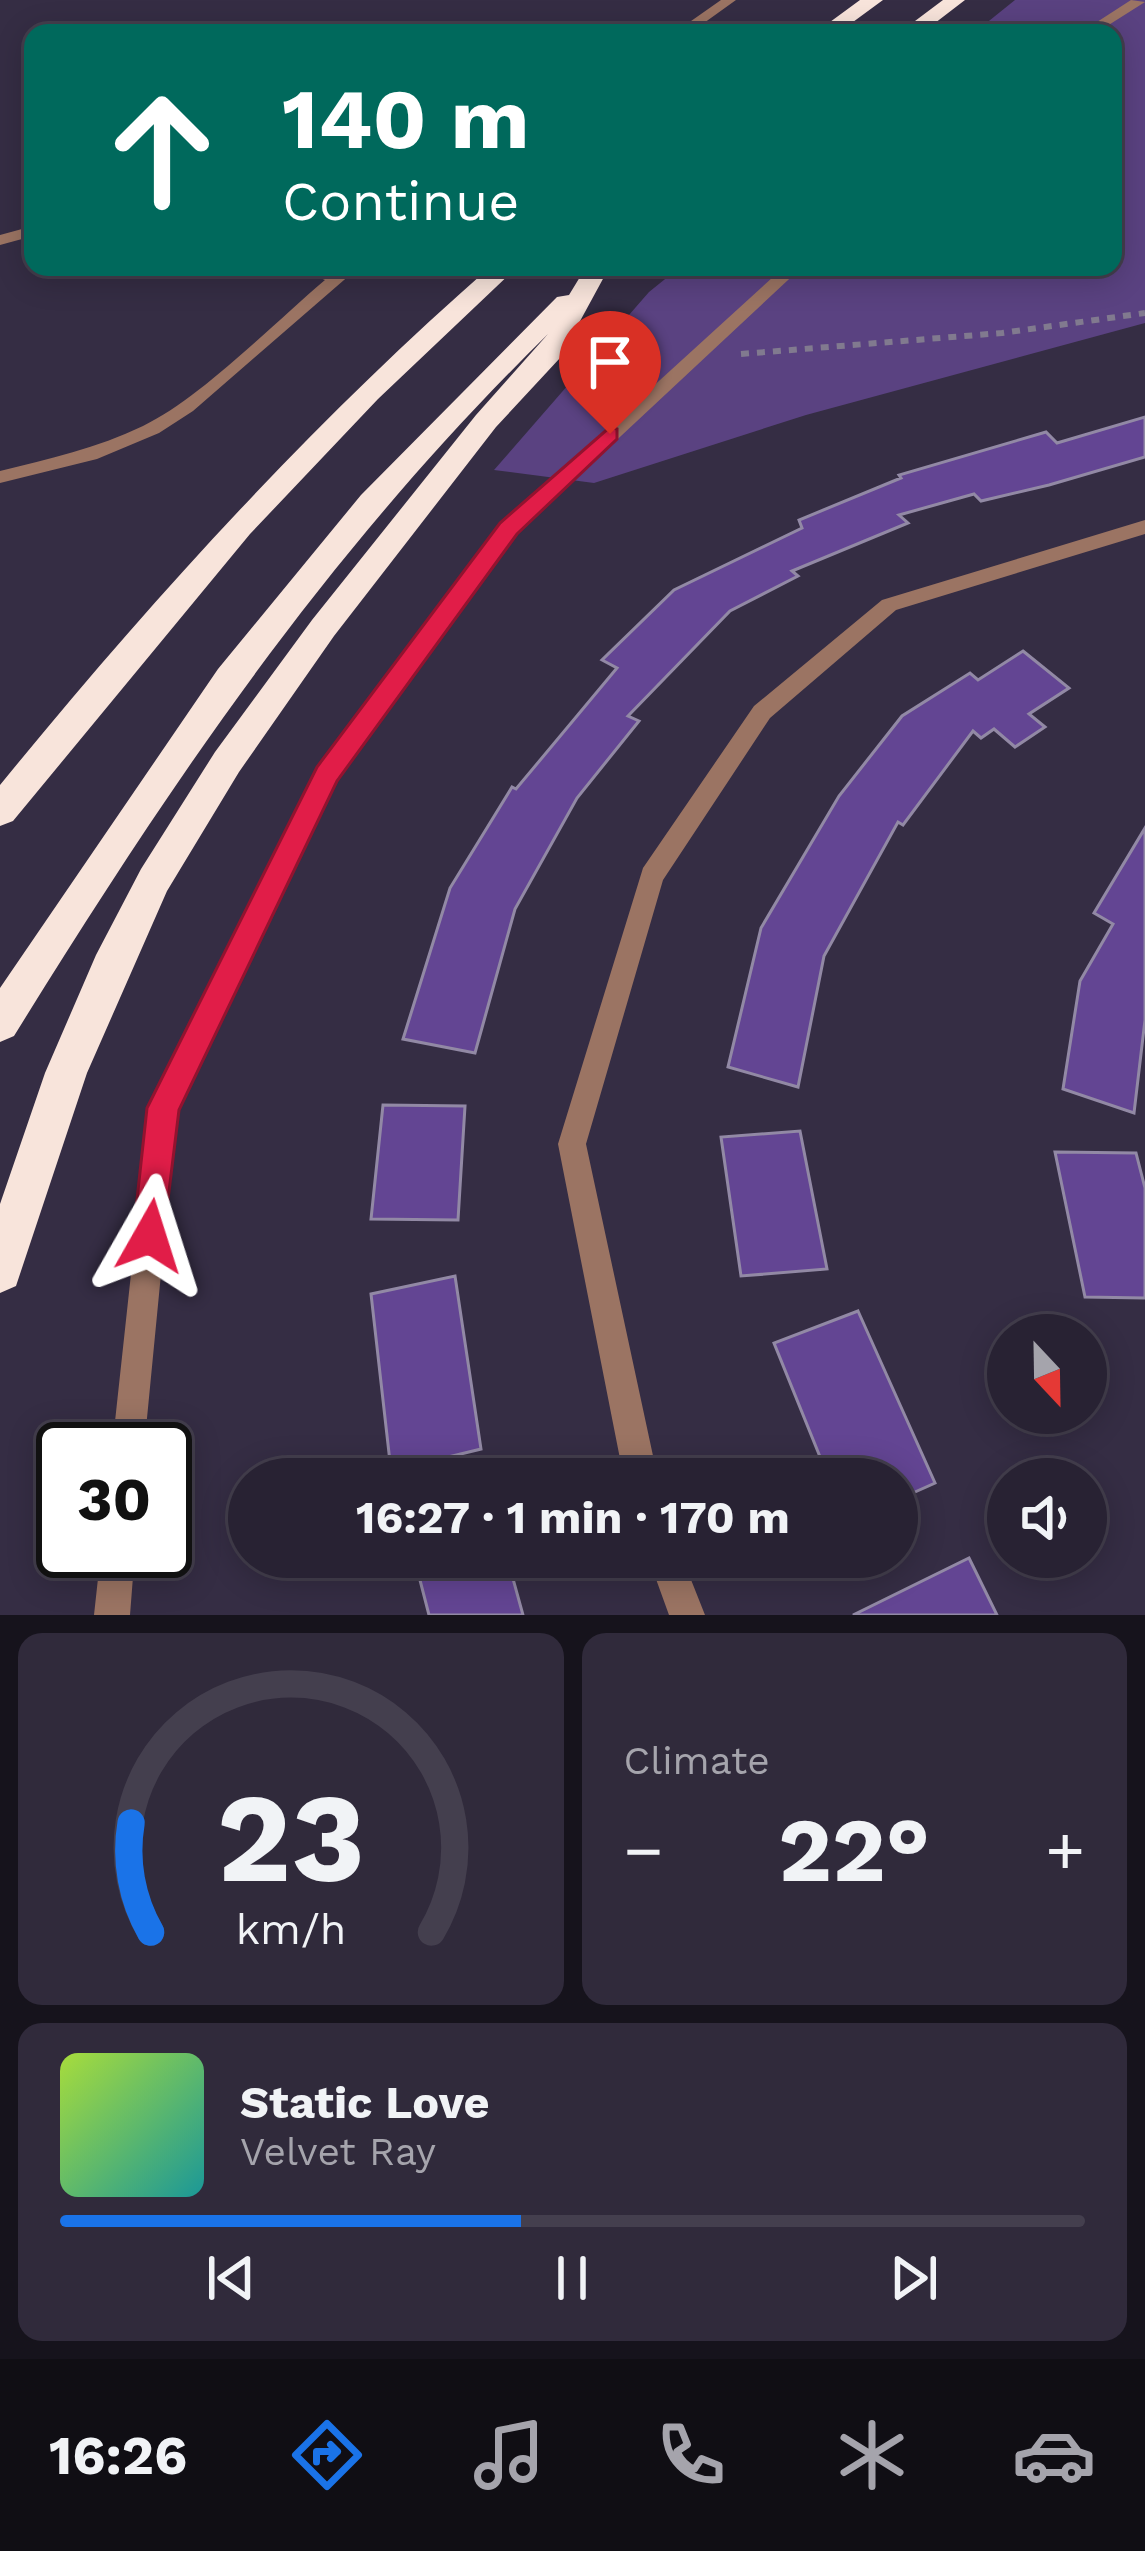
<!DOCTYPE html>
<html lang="en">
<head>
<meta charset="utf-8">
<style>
  body { margin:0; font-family:"Work Sans",sans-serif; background:#302a3b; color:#f1f3f6; height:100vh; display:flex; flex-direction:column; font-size:45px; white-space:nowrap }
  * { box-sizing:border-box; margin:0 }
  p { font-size:39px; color:#a5a4ac }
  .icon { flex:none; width:66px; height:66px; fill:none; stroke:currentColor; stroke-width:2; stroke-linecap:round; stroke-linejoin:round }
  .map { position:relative; height:1615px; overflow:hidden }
  .drawer { display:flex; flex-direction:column; gap:18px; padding:18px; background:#16131c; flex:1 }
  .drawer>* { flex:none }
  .hud { position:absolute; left:24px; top:24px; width:1098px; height:252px; border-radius:24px; box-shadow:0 6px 30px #0003,0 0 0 3px #443f4e; background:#00695c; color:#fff; overflow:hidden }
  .needle { width:78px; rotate:158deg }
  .controls { position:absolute; left:987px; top:1314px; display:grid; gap:24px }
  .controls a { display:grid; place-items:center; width:120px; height:120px; border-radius:50%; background:#282233; box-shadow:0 6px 30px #0003,0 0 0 3px #443f4e; font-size:60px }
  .speed { position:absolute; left:36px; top:1422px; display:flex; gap:24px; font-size:60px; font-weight:700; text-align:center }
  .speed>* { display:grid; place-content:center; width:156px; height:156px; border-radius:50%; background:#282233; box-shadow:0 6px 30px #0003,0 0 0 3px #443f4e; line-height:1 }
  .speed .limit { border:6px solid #111; border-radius:18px; background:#fff; color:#111 }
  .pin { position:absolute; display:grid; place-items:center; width:102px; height:102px; color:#fff; margin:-123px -51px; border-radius:50% 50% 50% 0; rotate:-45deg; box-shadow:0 0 12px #0007 }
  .pin .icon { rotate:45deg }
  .me { position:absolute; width:132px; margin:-66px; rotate:6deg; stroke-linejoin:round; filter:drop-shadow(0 0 9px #0008) }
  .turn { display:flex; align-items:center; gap:42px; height:252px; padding:0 60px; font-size:54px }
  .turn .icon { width:156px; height:156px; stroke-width:2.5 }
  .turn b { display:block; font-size:84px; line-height:102px }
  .big { font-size:90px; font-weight:700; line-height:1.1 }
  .drawer .card { flex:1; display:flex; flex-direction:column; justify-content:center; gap:18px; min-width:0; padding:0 42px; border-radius:24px; background:#302a3b }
  .drawer .dial { align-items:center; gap:0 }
  .dial svg { height:312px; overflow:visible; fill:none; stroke:#443f4e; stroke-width:7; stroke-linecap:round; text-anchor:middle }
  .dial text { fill:#f1f3f6; stroke:none }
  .song { display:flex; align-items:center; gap:36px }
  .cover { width:144px; height:144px; border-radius:18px; background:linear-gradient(135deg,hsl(80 70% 55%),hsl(180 70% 35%)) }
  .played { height:12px; border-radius:6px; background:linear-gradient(90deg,#1a73e8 45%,#443f4e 45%) }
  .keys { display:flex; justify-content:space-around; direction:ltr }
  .heat { display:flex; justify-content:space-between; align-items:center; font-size:66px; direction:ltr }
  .drawer .tiles { flex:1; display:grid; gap:18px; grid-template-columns:1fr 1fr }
  .card:last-child { grid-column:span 2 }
  .trip { position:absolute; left:228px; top:1458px; width:690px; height:120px; border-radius:60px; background:#282233; box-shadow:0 6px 30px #0003,0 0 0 3px #443f4e; font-weight:700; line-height:120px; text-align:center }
  .tabs { display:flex; height:192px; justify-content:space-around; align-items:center; background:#100e14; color:#a5a4ac }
  .tabs .icon { width:84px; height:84px }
  .tabs .selected { color:#1a73e8 }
  .tabs b { font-size:54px; color:#f1f3f6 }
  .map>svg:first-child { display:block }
  .green { fill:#5a4281 }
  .building { fill:#634593; stroke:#9289a5; stroke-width:3 }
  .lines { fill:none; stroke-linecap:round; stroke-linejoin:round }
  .path { stroke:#817a8f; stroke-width:6; stroke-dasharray:8 8; stroke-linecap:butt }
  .minor { fill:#9b7463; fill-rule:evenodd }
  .motorway { fill:#f8e4db; fill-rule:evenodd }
  .route { fill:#e11d48; stroke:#92132f; stroke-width:3 }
</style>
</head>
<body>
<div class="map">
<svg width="1145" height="1615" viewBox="0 0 1145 1615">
  <rect width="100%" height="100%" fill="#352d44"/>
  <path class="green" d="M1015,0H1145V323L806,415L594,483L494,470L649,292L680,267H1113V33H974Z"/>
  <path class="building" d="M1145,417V457L1049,485L981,501L974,494L899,515L908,523L792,571L798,576L730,611L628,716L639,721L577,798L515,909L475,1053L403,1039L450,888L512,787L516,789L617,668L602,660L674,590L802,528L799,520L901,478L899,475L1046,432L1057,443Z
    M1023,651L1069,688L1029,714L1045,727L1015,747L994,729L981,738L973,731L903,825L898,822L824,956L798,1087L728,1067L761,928L839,796L902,716L970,673L978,680Z
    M1145,828V1020L1134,1113L1063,1089L1080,981L1113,924L1094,913Z
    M383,1105L465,1106L458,1220L371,1219Z
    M800,1131L827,1269L741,1276L721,1137Z
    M1055,1152L1136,1153L1145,1188V1298L1085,1297Z
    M455,1276L481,1449L391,1471L371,1294Z
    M858,1311L935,1483L897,1500V1479H829L774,1343Z
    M414,1557H507L523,1615H429Z
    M969,1558L997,1615H853Z"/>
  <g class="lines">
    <path class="path" d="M741,354L1002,333L1145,313"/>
    <path class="minor" d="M721,0H736L690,33H674Z
      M1131,0L1145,2L1096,33H1080Z
      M303,25L416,29L423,33H277Z
      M33,226V236L0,245V235Z
      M293,267H318L335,272L341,267H359L193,411L159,433L97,459L0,483V471C49,459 97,448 143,426C201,398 274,323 325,280Z
      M784,267H802L516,534L335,781L177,1109L144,1449H112L149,1108L318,768L502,524Z
      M1145,520V534L896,610L770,718L663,880L586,1144L658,1479H624L558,1144L643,868L754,706L882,600Z
      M101,1551H135L130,1615H94Z
      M648,1557H682L705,1615H669Z"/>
    <path class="motorway" d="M860,0H883L838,33H815Z
      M943,0H965L922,33H899Z
      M490,267H517L378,399L250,534L13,821L0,826V785C151,600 310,425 490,267Z
      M592,270L604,277L560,358L496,427L334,636L239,772L167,891L87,1073L16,1286L0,1293V1204L45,1073L96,955L141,869L215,752L312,620L476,415L548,334C328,550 175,776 14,1036L0,1042V988L218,669L361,495L557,297L569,295L583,272Z"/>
  </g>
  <path class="route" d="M610,427L617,429V439L517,534L337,781L179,1110L162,1248L150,1253L138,1248L133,1236L147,1108L317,767L500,523Z"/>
</svg>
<div class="controls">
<a><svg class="needle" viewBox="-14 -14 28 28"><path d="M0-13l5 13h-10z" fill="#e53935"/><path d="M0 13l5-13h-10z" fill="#a5a4ac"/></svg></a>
<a><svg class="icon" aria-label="sound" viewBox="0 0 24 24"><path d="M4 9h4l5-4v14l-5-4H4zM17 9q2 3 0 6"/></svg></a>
</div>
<div class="speed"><div class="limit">30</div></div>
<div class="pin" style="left:610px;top:434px;background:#d93025"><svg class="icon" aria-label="arrive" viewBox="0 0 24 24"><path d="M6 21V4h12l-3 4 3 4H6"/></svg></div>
<svg class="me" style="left:150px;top:1236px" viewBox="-20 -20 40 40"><path d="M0-17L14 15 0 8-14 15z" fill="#e11d48" stroke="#fff" stroke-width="4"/></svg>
<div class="trip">16:27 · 1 min · 170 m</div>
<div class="hud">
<div class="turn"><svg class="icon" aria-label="ahead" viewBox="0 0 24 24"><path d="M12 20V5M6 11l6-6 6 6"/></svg><div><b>140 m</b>Continue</div></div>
</div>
</div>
<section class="drawer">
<div class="tiles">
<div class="card dial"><svg viewBox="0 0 100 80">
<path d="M14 69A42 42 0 1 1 86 69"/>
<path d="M14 69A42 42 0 0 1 9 41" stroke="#1a73e8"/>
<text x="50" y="56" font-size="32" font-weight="700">23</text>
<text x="50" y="72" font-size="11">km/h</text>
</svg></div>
<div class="card"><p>Climate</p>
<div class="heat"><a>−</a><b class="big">22°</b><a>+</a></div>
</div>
<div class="card">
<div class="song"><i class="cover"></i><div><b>Static Love</b><p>Velvet Ray</p></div></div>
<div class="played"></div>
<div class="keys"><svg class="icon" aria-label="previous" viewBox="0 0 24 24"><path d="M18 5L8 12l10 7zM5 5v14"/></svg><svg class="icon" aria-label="pause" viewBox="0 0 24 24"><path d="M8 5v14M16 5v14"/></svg><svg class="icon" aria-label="next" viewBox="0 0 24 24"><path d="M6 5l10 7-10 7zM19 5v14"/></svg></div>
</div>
</div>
</section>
<nav class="tabs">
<b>16:26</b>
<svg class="icon selected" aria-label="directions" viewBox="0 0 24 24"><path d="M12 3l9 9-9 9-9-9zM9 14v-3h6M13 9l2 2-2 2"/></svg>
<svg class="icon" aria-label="music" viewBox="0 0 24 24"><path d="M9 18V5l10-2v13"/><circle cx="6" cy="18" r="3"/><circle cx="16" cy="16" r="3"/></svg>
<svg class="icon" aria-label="phone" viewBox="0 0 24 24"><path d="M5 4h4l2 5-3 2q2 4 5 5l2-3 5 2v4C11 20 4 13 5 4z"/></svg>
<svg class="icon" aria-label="climate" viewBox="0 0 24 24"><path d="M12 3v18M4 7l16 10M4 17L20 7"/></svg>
<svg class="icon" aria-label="car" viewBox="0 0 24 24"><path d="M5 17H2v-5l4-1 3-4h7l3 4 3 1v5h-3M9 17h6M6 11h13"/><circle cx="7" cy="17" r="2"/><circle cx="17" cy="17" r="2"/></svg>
</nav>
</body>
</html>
